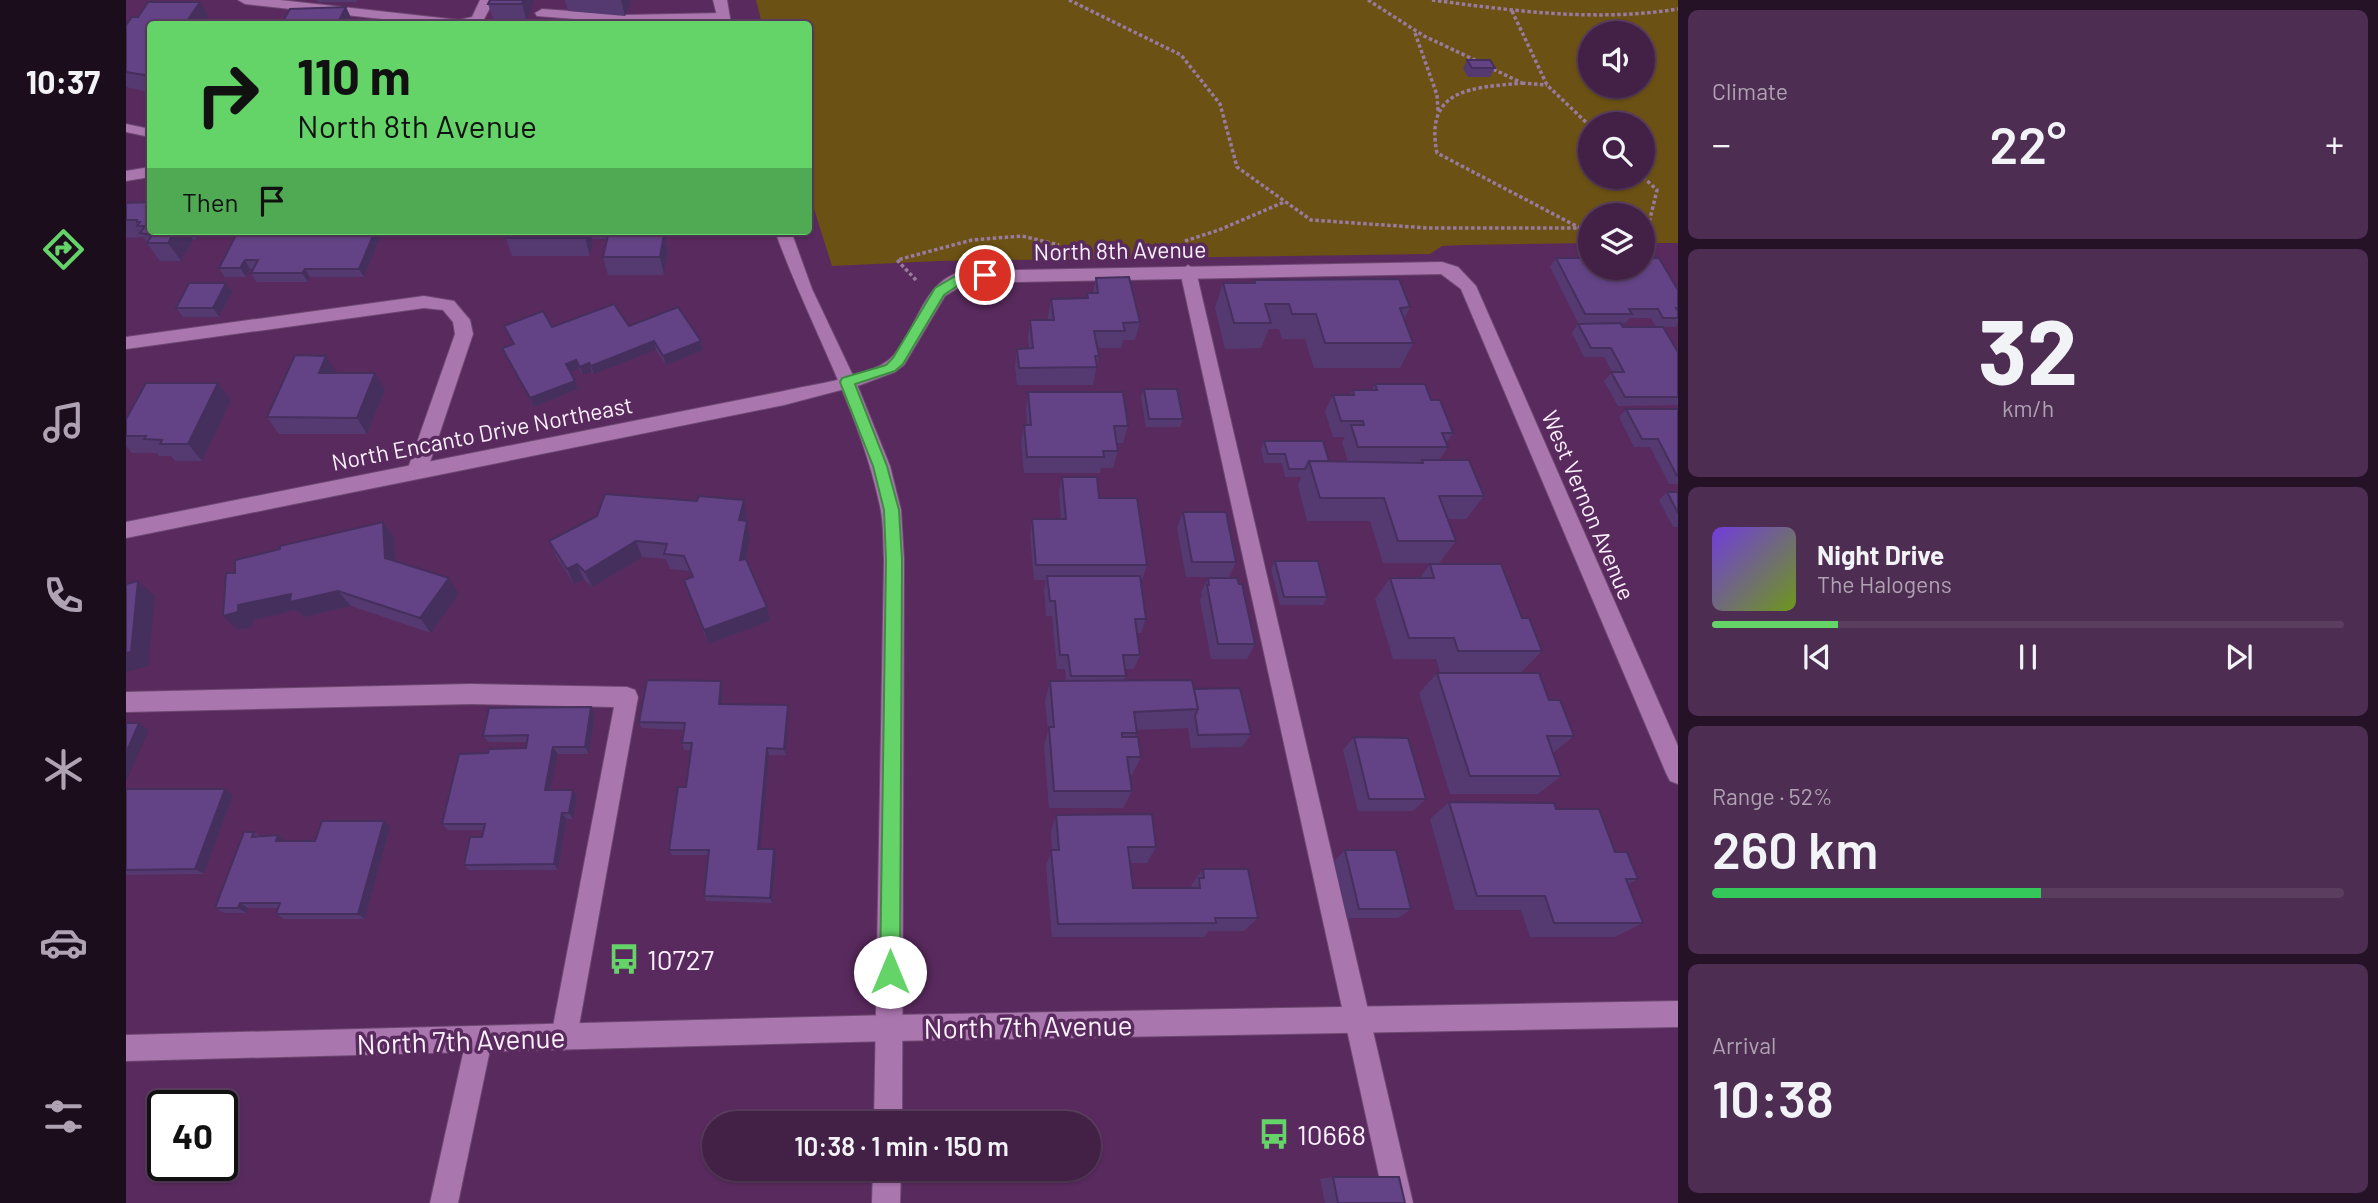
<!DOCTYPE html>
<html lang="en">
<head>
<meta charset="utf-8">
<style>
  body { margin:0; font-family:Barlow,sans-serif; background:#4d2d51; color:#f1f3f6; height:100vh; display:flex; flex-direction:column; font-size:26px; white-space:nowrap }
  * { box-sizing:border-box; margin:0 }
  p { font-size:23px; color:#afa3b3 }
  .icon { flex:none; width:38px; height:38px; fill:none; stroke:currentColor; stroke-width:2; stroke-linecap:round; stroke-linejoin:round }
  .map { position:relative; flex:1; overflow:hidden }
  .sheet { display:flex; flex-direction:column; gap:10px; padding:10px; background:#251226; width:700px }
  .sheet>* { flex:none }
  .top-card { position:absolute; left:21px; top:21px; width:665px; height:214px; border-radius:7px; box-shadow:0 2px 5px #0004,0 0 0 2px #5b3e5f; background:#64d468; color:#111; overflow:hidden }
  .fabs { position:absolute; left:1452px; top:21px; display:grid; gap:14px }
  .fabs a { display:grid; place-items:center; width:77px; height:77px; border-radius:50%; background:#432046; box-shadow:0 2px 5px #0004,0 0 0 2px #5b3e5f; font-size:35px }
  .speed { position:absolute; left:21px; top:1090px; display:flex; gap:14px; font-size:35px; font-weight:700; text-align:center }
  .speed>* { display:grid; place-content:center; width:91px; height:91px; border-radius:50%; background:#432046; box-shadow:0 2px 5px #0004,0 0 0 2px #5b3e5f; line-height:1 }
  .speed .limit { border:4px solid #111; border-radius:10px; background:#fff; color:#111 }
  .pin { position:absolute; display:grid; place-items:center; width:60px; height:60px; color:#fff; margin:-30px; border:4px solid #fff; border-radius:50%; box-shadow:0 2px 7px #0007 }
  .me { position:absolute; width:77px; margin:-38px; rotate:0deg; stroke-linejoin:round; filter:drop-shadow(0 0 5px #0008) }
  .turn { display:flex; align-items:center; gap:24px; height:147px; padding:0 35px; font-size:32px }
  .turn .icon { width:91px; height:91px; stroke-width:2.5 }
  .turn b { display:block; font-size:49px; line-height:60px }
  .then { display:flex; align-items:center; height:66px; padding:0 35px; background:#0003; gap:14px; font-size:26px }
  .big { font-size:52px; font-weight:600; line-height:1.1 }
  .sheet .tile { flex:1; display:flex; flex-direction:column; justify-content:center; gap:10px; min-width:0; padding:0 24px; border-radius:10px; background:#4d2d51 }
  .sheet .dial { align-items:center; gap:0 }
  .dial b { font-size:91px; line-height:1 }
  .song { display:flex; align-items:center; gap:21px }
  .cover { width:84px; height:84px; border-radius:10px; background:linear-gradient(135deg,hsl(260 70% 55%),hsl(80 70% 35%)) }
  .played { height:7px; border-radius:4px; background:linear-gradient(90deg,#64d468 20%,#5b3e5f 20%) }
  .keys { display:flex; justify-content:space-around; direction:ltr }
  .heat { display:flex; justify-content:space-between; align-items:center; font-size:38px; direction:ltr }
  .charge { height:10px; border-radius:5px; background:linear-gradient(90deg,#34c759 52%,#5b3e5f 0) }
  .trip { position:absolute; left:576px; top:1111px; width:399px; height:70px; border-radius:35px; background:#432046; box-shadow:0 2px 5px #0004,0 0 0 2px #5b3e5f; font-weight:600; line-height:70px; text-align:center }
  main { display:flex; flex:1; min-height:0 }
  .tab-bar { display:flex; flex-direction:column; width:126px; justify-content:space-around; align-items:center; background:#1b0d1c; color:#afa3b3 }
  .tab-bar .icon { width:49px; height:49px }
  .tab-bar .active { color:#64d468 }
  .tab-bar b { font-size:32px; color:#f1f3f6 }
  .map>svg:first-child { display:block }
  .green { fill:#6b5113; fill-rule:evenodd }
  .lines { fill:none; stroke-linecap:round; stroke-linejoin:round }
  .service-casing { stroke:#6e4972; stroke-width:2 }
  .minor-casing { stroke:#6e4972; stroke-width:2 }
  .tertiary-casing { stroke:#6e4972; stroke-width:2 }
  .secondary-casing { stroke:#6e4972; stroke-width:2 }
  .path { stroke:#9a7a9e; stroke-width:3.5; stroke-dasharray:3.5 2.5; stroke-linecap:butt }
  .service { fill:#aa76ae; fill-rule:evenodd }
  .minor { fill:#aa76ae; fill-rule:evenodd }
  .tertiary { fill:#aa76ae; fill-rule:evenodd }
  .secondary { fill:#aa76ae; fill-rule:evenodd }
  .wall { fill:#553a72 }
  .shaded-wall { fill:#452f5d }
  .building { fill:#634385; stroke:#452f5d; stroke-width:2 }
  .route { fill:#64d468; stroke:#418a44; stroke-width:2 }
  .labels { text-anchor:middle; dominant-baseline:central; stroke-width:7; stroke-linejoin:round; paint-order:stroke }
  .street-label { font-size:23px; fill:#fbf0fc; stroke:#592a5e }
  .near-poi-label { font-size:28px; fill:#fbf0fc; stroke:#592a5e; text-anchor:start }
  .near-street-label { font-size:28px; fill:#fbf0fc; stroke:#592a5e }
</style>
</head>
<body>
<main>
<nav class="tab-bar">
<b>10:37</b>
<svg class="icon active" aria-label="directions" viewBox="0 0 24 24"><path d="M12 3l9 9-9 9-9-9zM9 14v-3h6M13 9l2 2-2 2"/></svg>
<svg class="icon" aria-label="music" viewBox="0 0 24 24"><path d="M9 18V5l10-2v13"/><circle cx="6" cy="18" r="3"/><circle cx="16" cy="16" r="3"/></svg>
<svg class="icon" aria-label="phone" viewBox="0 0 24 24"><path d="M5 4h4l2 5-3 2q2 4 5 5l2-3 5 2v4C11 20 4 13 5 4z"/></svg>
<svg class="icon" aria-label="climate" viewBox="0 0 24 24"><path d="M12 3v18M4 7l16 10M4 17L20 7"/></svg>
<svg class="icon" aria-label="car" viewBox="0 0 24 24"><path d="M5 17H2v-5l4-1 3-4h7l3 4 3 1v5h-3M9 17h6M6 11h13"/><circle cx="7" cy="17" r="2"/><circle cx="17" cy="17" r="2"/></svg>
<svg class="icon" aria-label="filters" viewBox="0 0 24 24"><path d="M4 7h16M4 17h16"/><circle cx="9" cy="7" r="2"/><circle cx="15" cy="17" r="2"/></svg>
</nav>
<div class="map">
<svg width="1552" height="1203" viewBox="0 0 1552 1203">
  <rect width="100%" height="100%" fill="#592a5e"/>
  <path class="green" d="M630,0H1552V243H1517V215H1465V243L1337,245L1316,246L1304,254L813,261L706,266L683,193L682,24H636ZM1465,33H1517V86H1465ZM1465,124H1517V177H1465Z"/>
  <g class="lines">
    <defs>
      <path id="service" d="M112,0H154L333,20L346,17L354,0H368L356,23L349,24H302L119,4Z
        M416,9L499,15L597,13L604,17L597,21L499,23L411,16L409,13Z
        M1062,265L1070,271L1287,1203H1259L1054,271Z
        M298,296L328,301L344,320L347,334L301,471L298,476L291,478L284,476L281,471L329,334L327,322L317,310L298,308L0,349V337Z
        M344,684L501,687L509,690L512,697L451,1037L447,1046L438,1050L429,1046L425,1037L488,707L344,704L0,712V692Z
        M353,1027L362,1031L366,1040L332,1203H304L340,1040L344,1031Z"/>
      <path id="minor" d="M0,124L24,129V137L0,132Z
        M24,167V177L0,181V171Z
        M1316,262L1332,267L1350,286L1552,746V784L1544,781L1540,773L1335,289L1315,274L840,283L819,296L778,365L769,372L734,385L658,405L0,538V522L658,391C686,384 745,378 766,357C792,329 795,283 836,271Z"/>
      <path id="tertiary" d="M587,0H601L605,24H593Z
        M649,231H665L686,289L730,382L764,466L775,510L778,560L776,1124H748L758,560C757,543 758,524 754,506C734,410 682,323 649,231Z
        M747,1169H775L774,1203H746Z"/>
      <path id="secondary" d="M1552,1001V1027L764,1041L0,1061V1035L764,1015Z"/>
    </defs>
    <use href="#service" class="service-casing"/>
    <use href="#minor" class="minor-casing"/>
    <use href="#tertiary" class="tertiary-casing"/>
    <use href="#secondary" class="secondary-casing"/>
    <path class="path" d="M943,0L1055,55L1094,104L1111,167L1185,220L1302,228H1454L1311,153C1298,88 1346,88 1396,83L1365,68
      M1242,0L1298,36L1351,61
      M1306,0C1388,11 1470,22 1552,9
      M1386,11L1421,85L1465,127
      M1289,33L1311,95L1312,111
      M1396,83L1421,85
      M1517,177L1531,190L1522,227H1517
      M1454,228H1465
      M1059,241L1093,230L1158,202
      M790,280L771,260L846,240L896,236L933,245"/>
    <use href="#service" class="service"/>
    <use href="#minor" class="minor"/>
    <use href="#tertiary" class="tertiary"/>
    <use href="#secondary" class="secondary"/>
  </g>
  <path class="wall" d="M191,0H231L230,2H192Z
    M364,0H408L401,22L368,21L362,4Z
    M439,0H504L505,3L499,16L442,11Z
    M74,2L84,20L81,24H24V92L0,87V25L12,17Z
    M157,21L228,24H158Z
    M1341,60L1369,68L1364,77H1342L1337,69Z
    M0,203L24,231H75L71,239L67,240L55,261H34L21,243V242L18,237L0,238Z
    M257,231L238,277H184L182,282H131L125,273L127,269H124L120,277H99L93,268L151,233Z
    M382,231H527L526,234H538L542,251L538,275H482L477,257L481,239H466L467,244L464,256H386L380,238Z
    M1430,258L1552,290V323L1549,327H1530L1525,318H1504L1500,323H1494L1497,327L1552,352V405L1492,406L1478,381L1486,372L1478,357H1458L1446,333L1452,323L1424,267Z
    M970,278L1014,322L1009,340H997L995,348H971L973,356L967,385H891L889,366L891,349L903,348L902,338L904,320H922V316L925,299L960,298L961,293H967Z
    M1128,280L1284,307L1278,319L1287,343L1274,368H1188L1179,339H1156L1153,329H1143L1135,348L1099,349L1089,308L1097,283H1127Z
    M106,292L93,317H57L50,308Z
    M378,326L426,327L503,326L575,341L577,350L540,365L530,350L468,374L466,372L457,375L453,369L444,372L452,389L408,407L376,348L387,344Z
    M211,373L259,390L241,434H153L141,417Z
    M92,383L105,400L76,461H49L45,456H33L31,453H6L0,446V419Z
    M1249,384L1305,400L1327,433L1320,443L1322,447L1313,460L1358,496L1340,519H1322L1330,541L1313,563H1257L1244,521H1181L1172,485L1175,477H1159L1156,463H1138L1135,449L1138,441L1203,461L1222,462L1216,442L1219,437H1207L1199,411L1207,395H1224L1227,390H1246Z
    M1018,389L1057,419L1054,427H1020L1015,397Z
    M902,392L1002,426L997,443H990L992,451L987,468H975L974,473H898L895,442L898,425H901L900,409Z
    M1500,409H1552V484H1543L1524,447H1508L1493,417Z
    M936,477L973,498L1021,565L1016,580H1014L1020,619L1015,633H1011L1014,655L1008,669H999L1000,676L998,681L1068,689L1125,734L1116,747L1065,748L1062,728L1010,730L1009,737L1015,757L1006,775H1003L1006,791L997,808H923L918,746L922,731L919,701L924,681H940L939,669H931L926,616H920L918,591L920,580H908L904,535L906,519H935L933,493Z
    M1541,492H1552V527H1547L1533,500Z
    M1057,512L1110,562L1103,577H1060L1051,528Z
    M621,515L620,521L624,537L620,559L641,607L644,621L582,644L558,580L566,578L563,571L544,569L540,559L516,557L466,587L458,579L448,584L430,556L423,541Z
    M257,522L268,538L269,562L333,594L305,633L225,606L178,617L171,610L127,620L126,627L112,630L109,573L154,549Z
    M1149,561L1201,597L1197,605H1154L1145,569Z
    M1304,564L1396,618L1416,651L1395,672H1314L1310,659H1267L1249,599L1264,578H1294Z
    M1082,578L1129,644L1121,659H1085L1074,600L1076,595L1075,593Z
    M1311,673L1423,700L1448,736L1427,753L1435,776L1412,794H1324L1293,693Z
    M597,688L596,704L662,705L663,712L660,755H643L634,849L650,855L646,903L580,901L578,896L583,855H546L543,850L560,787L565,750H558L556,743L558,730L516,728L513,722Z
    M469,714L463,754H432L424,790H447L451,796L447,819H441L432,870H343L338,865L356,837L358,830H322L316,824L362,753L400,748L401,742H363L357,736Z
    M1228,737L1300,799L1287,811H1232L1217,750Z
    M0,789L107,795L78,874L0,875Z
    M1323,802L1430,809L1489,852L1512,879L1502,884L1517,923L1489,937H1404L1395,910H1329L1304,819Z
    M930,815L1030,847L1021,863H1004L1007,888H1065L1066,884L1077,869L1132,918L1118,931H1083L1078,937H926L920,865L926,850L925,831Z
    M264,827L239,919H158L150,914L152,908H122L121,913H98L89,908L128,832L134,836L152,835L159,841H189Z
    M1219,850L1285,909L1272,918H1221L1208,861Z
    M1207,1177L1279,1203H1199L1194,1179Z"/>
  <path class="shaded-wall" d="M397,0H408L401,22L396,4Z
    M495,0H504L505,3L499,16Z
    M74,2L84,20L81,24H59Z
    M220,7L228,24H211Z
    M49,231H61L67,240L55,261L42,243Z
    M65,231H75L71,239Z
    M249,231H257L238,277L233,269Z
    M459,231H464L467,244L464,256L459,238Z
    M518,231H527L522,251L518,234Z
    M538,234L542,251L538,275L534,257Z
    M119,260L124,269L120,277L114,268Z
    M179,269L184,277L182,282L176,273Z
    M100,283L106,292L93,317L87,308Z
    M528,341L530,350L468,374L465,366Z
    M575,341L577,350L540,365L537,356Z
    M200,356L211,373H193Z
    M450,360L453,369L443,373L440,364Z
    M463,363L466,372L457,375L454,367Z
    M249,373L259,390L241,434L231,418Z
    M449,381L452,389L408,407L404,398Z
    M92,383L105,400L76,461L62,444Z
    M618,500L621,515L617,536L613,520Z
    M621,521L624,537L617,575L614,560Z
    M257,522L268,538L270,574L259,558Z
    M510,541L516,557L466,587L459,572Z
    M451,564L458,579L448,584L441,569Z
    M323,578L333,594L305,633L294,618Z
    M12,581L29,596L22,666L0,672V653Z
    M212,591L225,606L178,617L171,610L127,620L126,627L112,630L97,616L112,605L165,594Z
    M641,607L644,621L582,644L578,630Z
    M595,681L597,688L595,711L593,704Z
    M662,705L663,712L660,755L658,749Z
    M465,707L469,714L463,754L459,747Z
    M13,723L23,730L0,782V753Z
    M427,747L432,754L423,796L419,790Z
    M641,748L643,755L634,855L632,849Z
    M99,789L107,795L78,874L69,869Z
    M447,790L451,796L447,819L443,813Z
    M436,813L441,819L432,870L428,864Z
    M258,821L264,827L239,919L232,914Z
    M152,835L160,841H150Z
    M648,849L650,855L646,903L644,898Z
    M114,903L122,908L121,913L112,908Z"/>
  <path class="building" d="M364,0H397L396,4H362Z
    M22,2H74L59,24H24V76L0,72V25L6,17H12Z
    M220,7L211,24L157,21L164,9Z
    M1341,60H1364L1369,68H1346Z
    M24,202V231H49L42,243H21L26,235L14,233L19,226H11L14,222H11V220H0V203Z
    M153,231H249L233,269H179L176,273H125L132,260H119L114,268H93L111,233H151Z
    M382,231H461L459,238H380Z
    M483,231H518V234H538L534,257H477Z
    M1430,258H1465V268H1517V258H1533L1552,290V308H1550L1552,311V318H1537L1532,309H1503L1506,314H1459Z
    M1003,277L1014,322L997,323L999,331H968L973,356H969L971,367L893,368L891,349L907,348L904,320H928L925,299L962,298L961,293H972L970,278Z
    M1273,279L1284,307L1274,308L1287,343H1199L1190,314H1166L1163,304H1139L1145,323H1108L1097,283H1129L1128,280Z
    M63,283H100L87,308H50Z
    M488,304L503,326L552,307L575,341L537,356L528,341L465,366L463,363L454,367L450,360L440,364L449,381L404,398L376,348L388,344L378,326L417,311L426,327Z
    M1494,323L1497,327H1537L1552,352V397H1499L1485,372H1498L1485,348H1465L1452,324Z
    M169,355L200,356L193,373H249L231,418L141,417Z
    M20,383H92L62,444H34L36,440L18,439L20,436H0V419Z
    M1249,384H1299L1305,400H1314L1327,433H1316L1322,447H1232L1225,425H1238L1237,421H1215L1207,395H1228L1227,390H1251Z
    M1018,389H1051L1057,419H1023Z
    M902,392H997L1002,426H988L992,451H977L978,457H901L898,425H905Z
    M1500,409H1552V476H1551L1532,439H1516Z
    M1138,441H1197L1203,461H1183L1179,469H1163L1159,454H1142Z
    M1296,460H1343L1358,496H1313L1330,541H1272L1258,498H1194L1183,461L1297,463Z
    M936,477H971L973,498H1011L1021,565H910L906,519H940Z
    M1541,492H1552V513Z
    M479,494L571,501L573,496L618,500L613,520L621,521L614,560L620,559L641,607L578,630L558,580L567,577L558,556L538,554L541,544L510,541L459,572L451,564L441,569L423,541L471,516Z
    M1057,512H1100L1110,562H1066Z
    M257,522L259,558L323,578L294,618L212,591L164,602L165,594L112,605V612L97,616L100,573H109V560L154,549V546Z
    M1149,561H1192L1201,597H1158Z
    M1304,564H1375L1396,618H1403L1416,651H1332L1328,638H1283L1264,578H1308Z
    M921,576H1014L1020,619H1009L1014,655H997L1000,676H945L942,655H934L929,601H924Z
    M1082,578H1111L1113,584H1116L1129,644H1092L1081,585H1083Z
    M12,581L5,652L0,653V584Z
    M1311,673H1413L1423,700H1434L1448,736H1421L1435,776H1344Z
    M521,680L595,681L593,704L662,705L658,749L641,748L632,849H648L644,898L578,896L583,850H543L552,787H560L566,743H556L559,723L513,722Z
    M1066,680L1072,709L1008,712L1011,733H996V737H1012L1015,757H1001L1006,791H928L923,727H928L924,681Z
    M1114,688L1125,734L1072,735L1069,716L1072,709L1068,689Z
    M465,707L459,747H427L419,790H447L443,813H436L428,864L338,865L344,837H356L359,824H316L333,754L362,753L363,749L400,748L402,735L357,736L363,708Z
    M0,723H13L0,753Z
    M1228,737L1282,738L1300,799H1243Z
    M0,789H99L69,869L0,870Z
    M1323,802L1428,803L1430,809H1473L1489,852H1501L1512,879H1500L1517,923H1428L1419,896H1351Z
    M1026,814L1030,847H1002L1007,888H1074L1073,878H1078L1077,869H1122L1132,918H1089L1090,923L932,924L925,850H933L930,815Z
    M196,821H258L232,914H150L154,903H114L112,908H89L118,832H128L126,837L152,835L150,841H189Z
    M1219,850H1270L1285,909H1233Z
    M1207,1177H1273L1279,1203H1212Z"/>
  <path class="route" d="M859,271L864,272V278L839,281L818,295L777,364L769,371L729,384L761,466L773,510L776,560L774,972L771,979L764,982L757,979L754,972L760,560L758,510L747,466L714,382L716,378L760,365L767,358L809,288L831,275Z"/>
  <defs>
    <symbol id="bus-bare" viewBox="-9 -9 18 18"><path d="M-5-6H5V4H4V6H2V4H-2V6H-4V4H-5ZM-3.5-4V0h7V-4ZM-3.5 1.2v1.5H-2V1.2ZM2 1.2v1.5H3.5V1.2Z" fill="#64d468" stroke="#592a5e" stroke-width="2.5" paint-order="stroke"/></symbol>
  </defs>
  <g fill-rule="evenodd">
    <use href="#bus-bare" x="476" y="937" width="44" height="44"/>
    <use href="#bus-bare" x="1126" y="1112" width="44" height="44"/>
  </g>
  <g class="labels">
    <g class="street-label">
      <text transform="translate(994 250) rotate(-1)">North 8th Avenue</text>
      <text transform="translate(356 433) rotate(-11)">North Encanto Drive Northeast</text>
      <text transform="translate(1463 505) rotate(67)">West Vernon Avenue</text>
    </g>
    <g class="near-poi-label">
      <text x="521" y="959">10727</text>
      <text x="1171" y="1134">10668</text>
    </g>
    <g class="near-street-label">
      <text transform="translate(902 1026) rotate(-1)">North 7th Avenue</text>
      <text transform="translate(335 1040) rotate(-2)">North 7th Avenue</text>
    </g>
  </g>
</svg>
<div class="fabs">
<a><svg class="icon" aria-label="sound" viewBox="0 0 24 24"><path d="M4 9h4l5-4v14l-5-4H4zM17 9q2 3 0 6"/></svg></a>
<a><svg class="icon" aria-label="search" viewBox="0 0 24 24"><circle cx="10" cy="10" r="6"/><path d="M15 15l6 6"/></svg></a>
<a><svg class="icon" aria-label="layers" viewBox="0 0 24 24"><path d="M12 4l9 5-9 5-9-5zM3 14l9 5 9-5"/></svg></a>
</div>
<div class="speed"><div class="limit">40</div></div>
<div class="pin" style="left:859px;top:275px;background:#d93025"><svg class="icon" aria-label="arrive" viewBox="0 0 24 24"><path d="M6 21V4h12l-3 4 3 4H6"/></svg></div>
<svg class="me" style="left:764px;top:972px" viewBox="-20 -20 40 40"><circle r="19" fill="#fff"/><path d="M0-13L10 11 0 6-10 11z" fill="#64d468"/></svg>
<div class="trip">10:38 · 1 min · 150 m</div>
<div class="top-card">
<div class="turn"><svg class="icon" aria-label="right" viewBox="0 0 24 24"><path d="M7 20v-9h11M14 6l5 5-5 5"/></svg><div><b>110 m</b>North 8th Avenue</div></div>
<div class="then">Then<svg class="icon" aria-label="arrive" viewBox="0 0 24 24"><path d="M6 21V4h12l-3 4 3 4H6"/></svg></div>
</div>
</div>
<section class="sheet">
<div class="tile"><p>Climate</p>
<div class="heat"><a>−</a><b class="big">22°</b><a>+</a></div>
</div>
<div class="tile dial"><b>32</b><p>km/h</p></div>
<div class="tile">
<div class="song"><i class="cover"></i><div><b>Night Drive</b><p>The Halogens</p></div></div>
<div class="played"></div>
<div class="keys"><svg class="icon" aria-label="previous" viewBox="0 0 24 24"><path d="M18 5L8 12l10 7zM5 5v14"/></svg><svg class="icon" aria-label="pause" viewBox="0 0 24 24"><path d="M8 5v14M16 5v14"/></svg><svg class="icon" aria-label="next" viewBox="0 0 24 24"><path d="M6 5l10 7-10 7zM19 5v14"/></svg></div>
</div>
<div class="tile"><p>Range · 52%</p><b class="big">260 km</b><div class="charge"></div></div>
<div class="tile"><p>Arrival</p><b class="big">10:38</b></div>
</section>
</main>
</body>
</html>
